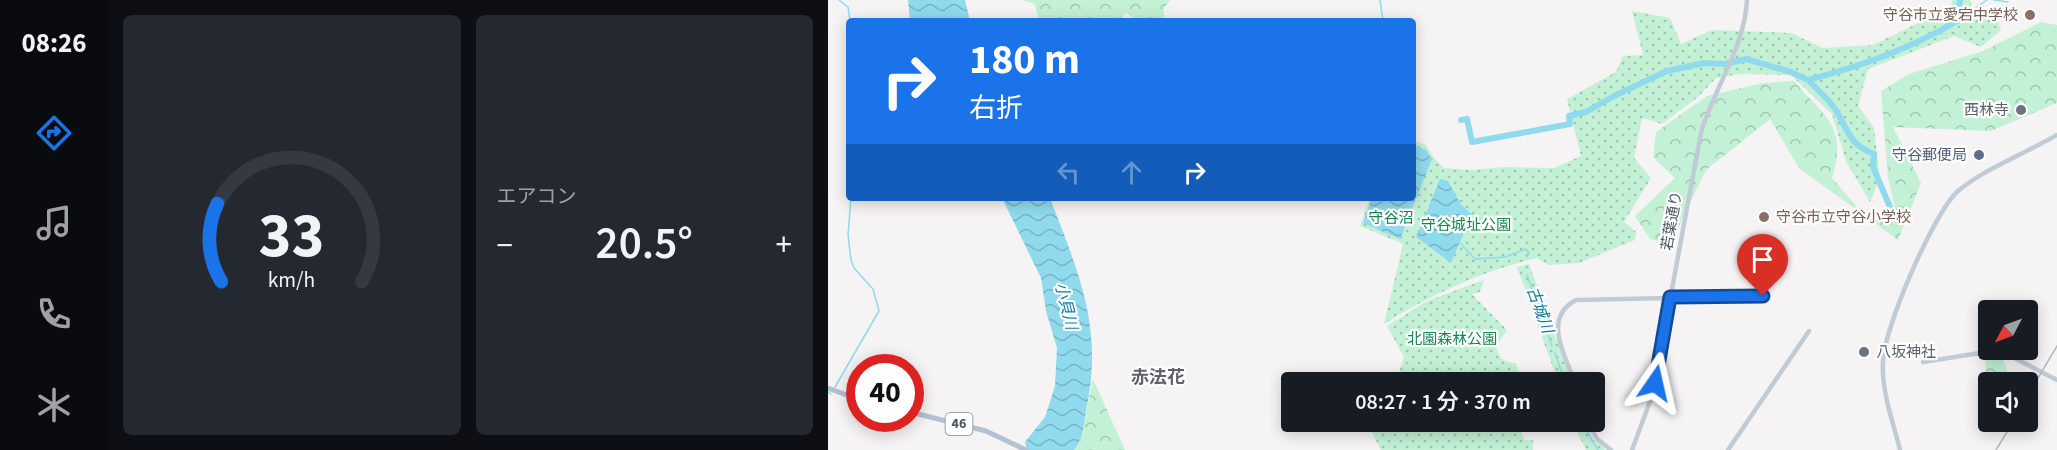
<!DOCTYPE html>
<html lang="ja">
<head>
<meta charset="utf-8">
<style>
  body { margin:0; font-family:"Source Sans 3","Noto Sans JP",sans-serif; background:#242831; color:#f1f3f6; height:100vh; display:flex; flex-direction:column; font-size:22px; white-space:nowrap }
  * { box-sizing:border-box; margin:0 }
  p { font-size:20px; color:#9ea1a6 }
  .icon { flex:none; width:33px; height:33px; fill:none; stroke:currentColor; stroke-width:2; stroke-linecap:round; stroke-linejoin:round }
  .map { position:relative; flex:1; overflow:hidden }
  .side { display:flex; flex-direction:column; gap:15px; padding:15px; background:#0d0f14; width:720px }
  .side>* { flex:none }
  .guide { position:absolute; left:18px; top:18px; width:570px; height:183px; border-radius:6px; box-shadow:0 3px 15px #0003; background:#1a73e8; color:#fff; overflow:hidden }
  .needle { width:39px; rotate:229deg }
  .fabs { position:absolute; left:1150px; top:300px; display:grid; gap:12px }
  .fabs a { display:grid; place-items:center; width:60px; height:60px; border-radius:6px; background:#171b24; box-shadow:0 3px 15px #0003; font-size:30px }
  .speed { position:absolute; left:18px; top:354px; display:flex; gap:12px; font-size:30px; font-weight:700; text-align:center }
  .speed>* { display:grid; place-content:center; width:78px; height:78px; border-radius:50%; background:#171b24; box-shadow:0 3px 15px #0003; line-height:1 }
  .speed .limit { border:9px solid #d22; background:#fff; color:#111 }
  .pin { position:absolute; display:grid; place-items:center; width:51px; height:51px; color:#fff; margin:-62px -26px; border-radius:50% 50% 50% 0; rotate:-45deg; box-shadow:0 0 6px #0007 }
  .pin .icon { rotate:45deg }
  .me { position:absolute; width:66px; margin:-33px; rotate:11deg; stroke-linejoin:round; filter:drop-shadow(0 0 4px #0008) }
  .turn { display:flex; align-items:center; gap:21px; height:126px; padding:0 24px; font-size:27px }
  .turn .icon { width:78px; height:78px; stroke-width:2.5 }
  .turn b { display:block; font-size:42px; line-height:51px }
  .lanes { display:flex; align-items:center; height:57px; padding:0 24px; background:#0003; justify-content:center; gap:30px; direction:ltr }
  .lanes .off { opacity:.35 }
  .big { font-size:45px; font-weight:600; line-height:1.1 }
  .side .card { flex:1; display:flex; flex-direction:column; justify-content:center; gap:9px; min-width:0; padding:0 21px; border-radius:9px; background:#242831 }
  .side .dial { align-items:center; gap:0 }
  .dial svg { height:156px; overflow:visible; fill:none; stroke:#363941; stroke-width:7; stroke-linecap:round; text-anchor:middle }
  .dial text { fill:#f1f3f6; stroke:none }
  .heat { display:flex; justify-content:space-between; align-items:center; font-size:33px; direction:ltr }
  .side .tiles { flex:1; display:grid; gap:15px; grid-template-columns:repeat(2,1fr) }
  .trip { position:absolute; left:453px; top:372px; width:324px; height:60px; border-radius:6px; background:#171b24; box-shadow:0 3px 15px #0003; font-weight:600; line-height:60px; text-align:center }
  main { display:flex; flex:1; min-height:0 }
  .tabs { display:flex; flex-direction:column; width:108px; justify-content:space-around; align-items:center; background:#090b0e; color:#9ea1a6 }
  .tabs .icon { width:42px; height:42px }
  .tabs .on { color:#1a73e8 }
  .tabs b { font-size:27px; color:#f1f3f6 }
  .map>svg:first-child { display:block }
  .forest { fill:url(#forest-crowns) }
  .park { fill:url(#park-dots) }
  .water { fill:url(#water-waves) }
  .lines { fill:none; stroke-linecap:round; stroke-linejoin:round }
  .stream { stroke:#90daee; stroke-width:1.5 }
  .river { stroke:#90daee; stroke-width:6 }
  .secondary { stroke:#c1cbd6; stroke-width:4.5 }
  .primary { stroke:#b3c2d1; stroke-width:5 }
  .rail { stroke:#b5b8bd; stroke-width:1.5 }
  .route-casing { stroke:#114b97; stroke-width:15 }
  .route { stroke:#1a73e8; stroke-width:10 }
  .education-dot { fill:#8d6e63; stroke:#fff; stroke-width:2 }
  .worship-dot { fill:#6b7280; stroke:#fff; stroke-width:2 }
  .service-dot { fill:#5c6f8a; stroke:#fff; stroke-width:2 }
  .labels { text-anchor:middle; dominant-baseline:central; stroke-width:4.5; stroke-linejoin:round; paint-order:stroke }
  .shield { fill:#fff; stroke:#808990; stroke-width:1.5 }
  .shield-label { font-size:14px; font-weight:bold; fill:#4a5661 }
  .education-label { font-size:15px; fill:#785e54; stroke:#fff; text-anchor:end }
  .worship-label { font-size:15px; fill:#5b616d; stroke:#fff; text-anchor:end }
  .service-label { font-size:15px; fill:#4e5e75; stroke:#fff; text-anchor:end }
  .park-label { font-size:15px; fill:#17864f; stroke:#fff }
  .street-label { font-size:15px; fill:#4a5661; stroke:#fff }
  .water-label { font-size:16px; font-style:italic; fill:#0c7c9b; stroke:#fff }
  .quarter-label { font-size:18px; font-weight:bold; fill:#5f6368; stroke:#fff }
</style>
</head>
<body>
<main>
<nav class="tabs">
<b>08:26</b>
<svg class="icon on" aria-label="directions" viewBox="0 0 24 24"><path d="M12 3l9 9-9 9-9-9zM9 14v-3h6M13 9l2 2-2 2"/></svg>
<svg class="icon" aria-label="music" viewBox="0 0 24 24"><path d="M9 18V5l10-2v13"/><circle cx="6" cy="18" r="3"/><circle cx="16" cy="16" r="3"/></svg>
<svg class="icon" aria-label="phone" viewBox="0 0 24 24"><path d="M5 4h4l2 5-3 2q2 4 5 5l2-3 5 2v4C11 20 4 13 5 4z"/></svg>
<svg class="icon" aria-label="climate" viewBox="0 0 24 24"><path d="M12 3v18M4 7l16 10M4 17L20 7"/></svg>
</nav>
<section class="side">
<div class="tiles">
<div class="card dial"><svg viewBox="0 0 100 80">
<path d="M14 69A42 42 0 1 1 86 69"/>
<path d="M14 69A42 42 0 0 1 12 29" stroke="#1a73e8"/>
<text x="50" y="56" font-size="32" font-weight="700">33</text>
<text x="50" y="72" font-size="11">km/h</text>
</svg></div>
<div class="card"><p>エアコン</p>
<div class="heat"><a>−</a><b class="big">20.5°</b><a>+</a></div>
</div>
</div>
</section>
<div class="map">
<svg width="1229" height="450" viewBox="0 0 1229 450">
  <defs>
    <pattern id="forest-crowns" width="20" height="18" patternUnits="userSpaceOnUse" patternTransform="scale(1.5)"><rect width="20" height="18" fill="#c3f1d5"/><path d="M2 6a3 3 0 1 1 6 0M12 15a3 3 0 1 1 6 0" fill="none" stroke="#a0c6b0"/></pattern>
    <pattern id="park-dots" width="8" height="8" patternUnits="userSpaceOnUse" patternTransform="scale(1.5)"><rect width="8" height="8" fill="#c3f1d5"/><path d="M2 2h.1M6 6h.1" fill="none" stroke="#a0c6b0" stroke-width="1.8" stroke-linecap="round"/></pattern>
    <pattern id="water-waves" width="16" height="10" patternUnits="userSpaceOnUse" patternTransform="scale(1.5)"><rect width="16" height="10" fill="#90daee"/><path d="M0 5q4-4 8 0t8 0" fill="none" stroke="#78b4c4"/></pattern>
  </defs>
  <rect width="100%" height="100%" fill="#f5f3f3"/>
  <path class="forest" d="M194,0H342L336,8V21H307L299,13L294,15L295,21H211L207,4Z
    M1213,22L1229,25V103L1163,131L1065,127L1093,183L1070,240L971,168L942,119L878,170L842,244L822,239L807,216L847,178L825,157L828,132L879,96L935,83L966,81C997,118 1020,125 1004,178L1035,214L1067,208L1060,177L1053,91L1081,74L1155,51Z
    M1172,354L1179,369V382H1161V403L1157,357Z
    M265,379L297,450H246L255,429Z"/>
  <path class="park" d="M1124,0H1142L1147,19L1169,18L1173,30L1153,47L1126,36L1040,69L1030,106L1046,128L1052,178L1042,202L1018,161L1004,114L963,75L912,74L888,78L870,97L834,124L814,118L806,158L823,178L796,222L808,232L807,240L751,263L721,265L709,258C655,271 603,294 556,324L575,244L532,226L542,198H585V140L598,145L606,158L616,168L643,170L676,167L726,168L753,156L739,99L788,72L795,56L815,55L804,11L842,18L853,44L884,30L963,33L995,48L1045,45L1123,7Z
    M701,264L744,382H730L689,267Z
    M656,280L652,292L644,294L679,330C672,342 663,347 675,360L688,364L691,372L690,382H568L576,357L559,326L599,301Z
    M545,422H691L696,440H705V450H553L541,427Z
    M744,422H758L766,440L778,450H758Z"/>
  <path class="water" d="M80,0H137L142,21H82Z
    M585,145L598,150L604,159L572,239L535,223L544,198H585Z
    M612,179L620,181L633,205L644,214L623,263L588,237Z
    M174,198H222C251,274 276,328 258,411C256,424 255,439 246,450H199L197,442L217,417L227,386L229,348L218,311L213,278Z"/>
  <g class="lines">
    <path class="stream" d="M11,0L20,7L22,21
      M552,0L555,21
      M1166,0L1180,2
      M1129,21L1159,0
      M632,243L647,259L677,257L698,249L701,253L699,257
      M699,275L724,346
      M727,353L737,382
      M7,387L51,311L45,289L26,268L23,260L20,235L23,198
      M0,392L3,394
      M753,422L770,450"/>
    <path class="river" d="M980,80C990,90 1002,100 1009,112C1020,131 1022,145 1046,154L1045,167L1062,207
      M633,120L639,119L644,142L742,124L741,116L758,112L786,96L839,71L876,63L897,64L918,59L963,72L980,80C1033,66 1082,49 1129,21L1132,0"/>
    <path class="secondary" d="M1095,362L1171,350L1229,380
      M747,382C737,356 714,318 748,300L935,296
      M760,422L769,439L783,450
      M804,450L824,396L873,133C886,87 916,50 919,0
      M900,450L981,331
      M1072,450C1065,422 1053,390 1055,361C1056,328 1106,212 1130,191C1156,169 1198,153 1229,135"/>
    <path class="primary" d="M0,388L32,400
      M82,412L158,431L198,450"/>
    <path class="rail" d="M1200,395L1229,346
      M1168,450L1185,422"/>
  </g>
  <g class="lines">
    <defs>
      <path id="route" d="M827,383L842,297L935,296"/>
    </defs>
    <use href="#route" class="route-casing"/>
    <use href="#route" class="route"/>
  </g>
  <g class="education-dot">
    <circle cx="1202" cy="15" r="6"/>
    <circle cx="936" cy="217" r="6"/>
  </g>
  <g class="worship-dot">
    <circle cx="1193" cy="110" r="6"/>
    <circle cx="1036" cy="352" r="6"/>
  </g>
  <circle class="service-dot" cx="1151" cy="155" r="6"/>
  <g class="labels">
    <rect class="shield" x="117.5" y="413" width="27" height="22" rx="4.5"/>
    <g class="shield-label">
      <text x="131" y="424">46</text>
    </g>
    <g class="education-label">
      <text x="1190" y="15">守谷市立愛宕中学校</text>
      <text x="948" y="217" text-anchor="start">守谷市立守谷小学校</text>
    </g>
    <g class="worship-label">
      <text x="1181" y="110">西林寺</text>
      <text x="1048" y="352" text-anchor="start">八坂神社</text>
    </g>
    <g class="service-label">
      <text x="1139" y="155">守谷郵便局</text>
    </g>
    <g class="park-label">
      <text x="563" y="218">守谷沼</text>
      <text x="638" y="225">守谷城址公園</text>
      <text x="624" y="339">北園森林公園</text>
    </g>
    <g class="street-label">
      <text transform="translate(844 221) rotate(-80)">若葉通り</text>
    </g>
    <g class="water-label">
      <text transform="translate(238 306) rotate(76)">小貝川</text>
      <text transform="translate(712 310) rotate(70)">古城川</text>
    </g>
    <g class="quarter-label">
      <text x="330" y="377">赤法花</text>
    </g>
  </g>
</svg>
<div class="fabs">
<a><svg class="needle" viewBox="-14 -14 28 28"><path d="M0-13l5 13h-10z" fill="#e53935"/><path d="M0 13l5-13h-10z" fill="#9ea1a6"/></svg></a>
<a><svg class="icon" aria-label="sound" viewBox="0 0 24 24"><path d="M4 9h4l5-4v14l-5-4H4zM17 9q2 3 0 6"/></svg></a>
</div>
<div class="speed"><div class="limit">40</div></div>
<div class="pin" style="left:935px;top:296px;background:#d93025"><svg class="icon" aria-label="arrive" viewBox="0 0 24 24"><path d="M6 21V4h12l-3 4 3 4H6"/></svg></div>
<svg class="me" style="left:827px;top:383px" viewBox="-20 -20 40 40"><path d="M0-17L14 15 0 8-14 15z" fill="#1a73e8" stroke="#fff" stroke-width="4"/></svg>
<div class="trip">08:27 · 1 分 · 370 m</div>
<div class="guide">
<div class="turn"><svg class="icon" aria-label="right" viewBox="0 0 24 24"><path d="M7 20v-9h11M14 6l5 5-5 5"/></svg><div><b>180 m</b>右折</div></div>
<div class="lanes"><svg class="icon off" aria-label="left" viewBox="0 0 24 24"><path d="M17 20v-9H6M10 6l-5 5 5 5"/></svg><svg class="icon off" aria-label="ahead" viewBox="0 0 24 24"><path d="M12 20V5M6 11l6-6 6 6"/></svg><svg class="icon" aria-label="right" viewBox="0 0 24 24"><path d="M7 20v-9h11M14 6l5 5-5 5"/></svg></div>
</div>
</div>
</main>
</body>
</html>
